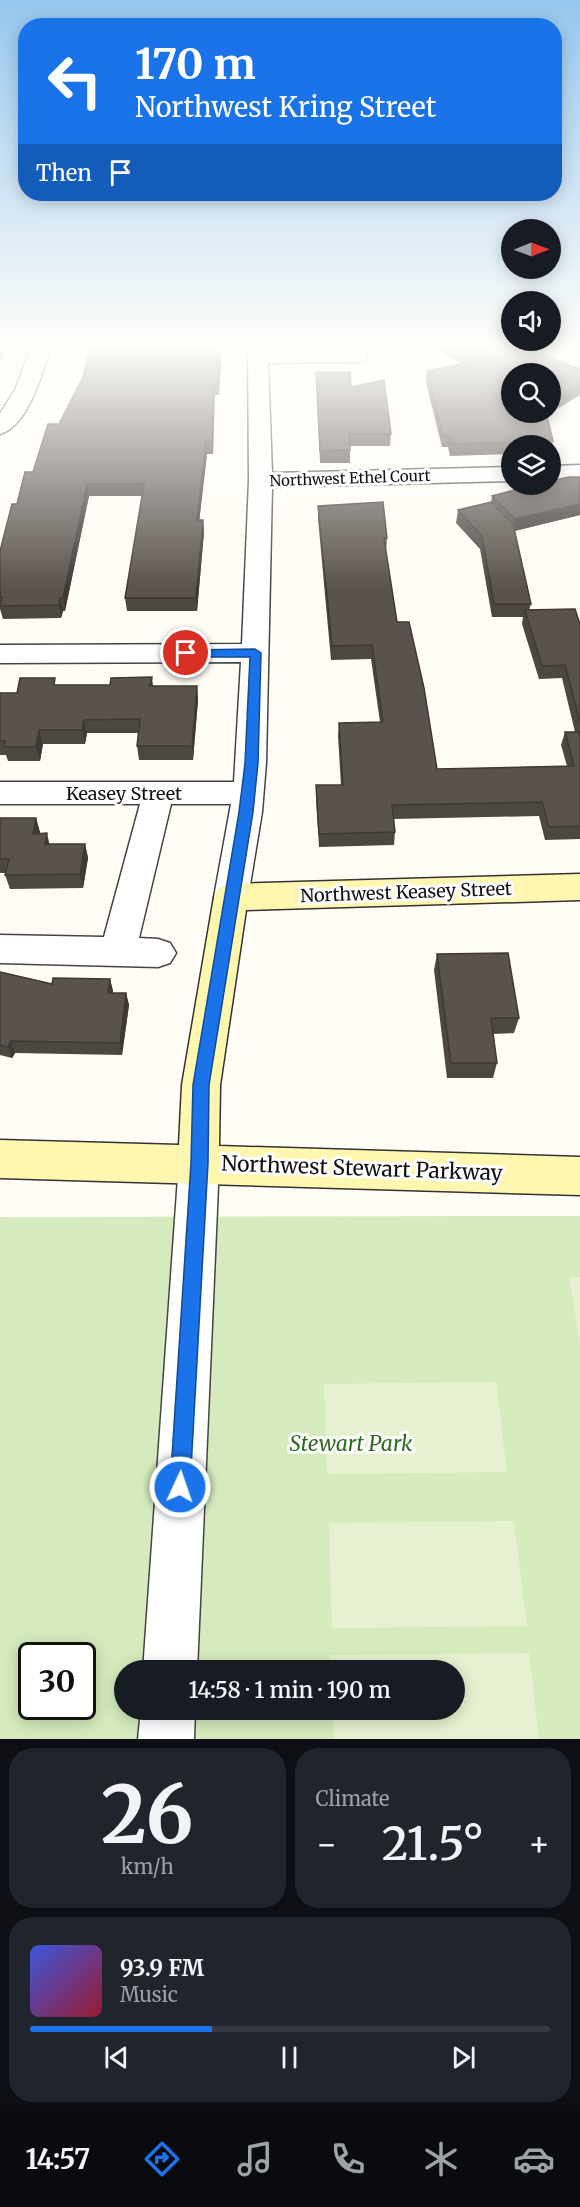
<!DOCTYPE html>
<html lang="en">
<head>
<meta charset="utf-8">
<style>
  body { margin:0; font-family:Merriweather,serif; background:#20242c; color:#f1f3f6; height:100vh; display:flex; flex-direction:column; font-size:22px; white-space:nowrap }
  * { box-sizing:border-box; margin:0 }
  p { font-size:20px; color:#9ea1a6 }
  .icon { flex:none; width:33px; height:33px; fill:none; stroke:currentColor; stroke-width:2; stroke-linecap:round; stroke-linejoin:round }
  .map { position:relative; height:1739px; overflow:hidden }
  .sheet { display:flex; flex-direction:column; gap:9px; padding:9px; background:#0d0f14; flex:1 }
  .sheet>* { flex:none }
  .guide { position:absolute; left:18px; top:18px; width:544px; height:183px; border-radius:24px; box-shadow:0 3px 15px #0003; background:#1a73e8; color:#fff; overflow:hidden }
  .needle { width:39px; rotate:89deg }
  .fabs { position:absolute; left:501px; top:219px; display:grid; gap:12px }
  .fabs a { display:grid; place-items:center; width:60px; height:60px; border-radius:50%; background:#171b24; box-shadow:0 3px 15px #0003; font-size:30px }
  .speed { position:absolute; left:18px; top:1642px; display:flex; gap:12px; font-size:30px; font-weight:700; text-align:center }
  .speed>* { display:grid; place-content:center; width:78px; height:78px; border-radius:50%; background:#171b24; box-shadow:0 3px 15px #0003; line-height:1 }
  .speed .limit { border:3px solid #111; border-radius:9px; background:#fff; color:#111 }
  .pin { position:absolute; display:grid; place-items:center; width:51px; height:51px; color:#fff; margin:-26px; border:3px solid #fff; border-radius:50%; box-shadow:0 2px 6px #0007 }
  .me { position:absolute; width:66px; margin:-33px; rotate:3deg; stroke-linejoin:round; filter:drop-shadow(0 0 4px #0008) }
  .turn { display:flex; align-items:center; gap:21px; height:126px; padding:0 18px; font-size:27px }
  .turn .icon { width:78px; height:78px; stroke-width:2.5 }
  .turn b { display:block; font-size:42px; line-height:51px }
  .then { display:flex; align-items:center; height:57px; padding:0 18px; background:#0003; gap:12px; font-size:22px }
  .big { font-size:45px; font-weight:600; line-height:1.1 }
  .sheet .widget { flex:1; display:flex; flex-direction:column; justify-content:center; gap:9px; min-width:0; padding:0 21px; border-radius:24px; background:#20242c }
  .sheet .dial { align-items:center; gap:0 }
  .dial b { font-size:78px; line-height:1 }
  .song { display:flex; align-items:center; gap:18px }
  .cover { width:72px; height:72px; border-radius:9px; background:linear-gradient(135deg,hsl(230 70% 55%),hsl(350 70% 35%)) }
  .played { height:6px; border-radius:3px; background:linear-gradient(90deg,#1a73e8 35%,#363941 35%) }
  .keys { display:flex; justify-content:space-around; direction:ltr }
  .heat { display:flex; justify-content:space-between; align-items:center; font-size:33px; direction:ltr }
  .sheet .tiles { flex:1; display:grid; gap:9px; grid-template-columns:1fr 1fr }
  .widget:last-child { grid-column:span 2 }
  .trip { position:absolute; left:114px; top:1660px; width:351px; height:60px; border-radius:30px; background:#171b24; box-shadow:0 3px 15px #0003; font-weight:600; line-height:60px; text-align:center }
  .tab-bar { display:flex; height:96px; justify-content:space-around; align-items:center; background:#090b0e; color:#9ea1a6 }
  .tab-bar .icon { width:42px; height:42px }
  .tab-bar .active { color:#1a73e8 }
  .tab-bar b { font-size:27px; color:#f1f3f6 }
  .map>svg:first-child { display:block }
  .green { fill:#d5ebbd; fill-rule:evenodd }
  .pitch { fill:#e6f2cf }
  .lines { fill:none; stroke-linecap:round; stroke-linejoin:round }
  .street-casing { stroke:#444; stroke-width:3 }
  .secondary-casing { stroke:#333; stroke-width:3 }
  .street { fill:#fff; fill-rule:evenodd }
  .secondary { fill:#fff6b0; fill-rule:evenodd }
  .wall { fill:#4d4742 }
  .shaded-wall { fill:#3f3936 }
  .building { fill:#5a524d; stroke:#3f3936; stroke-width:1.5 }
  .route { fill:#1a73e8; stroke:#114b97; stroke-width:1.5 }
  .labels { text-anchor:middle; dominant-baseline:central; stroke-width:6; stroke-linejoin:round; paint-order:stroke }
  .far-street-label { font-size:15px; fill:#111; stroke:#fff }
  .street-label { font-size:18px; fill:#111; stroke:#fff }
  .near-street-label { font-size:21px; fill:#111; stroke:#fff }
  .near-park-label { font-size:21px; font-style:italic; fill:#2f6b1f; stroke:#fff }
</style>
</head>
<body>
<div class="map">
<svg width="580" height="1739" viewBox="0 0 580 1739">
  <rect width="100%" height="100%" fill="#fffdf5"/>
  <path class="green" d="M580,1216V1739H0V1217ZM32,1656H82V1707H32ZM124,1671H454V1710H124Z"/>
  <path class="pitch" d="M569,1277H580V1344Z
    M496,1382L507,1472L327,1474L324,1384Z
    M514,1521L527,1626L332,1628L329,1523Z
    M529,1653L539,1739H334L333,1710H454V1671H332L331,1655Z"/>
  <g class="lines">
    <defs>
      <path id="street" d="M32,344H52C43,370 29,426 0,434V414L16,388Z
        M248,344H268V351L358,350L365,352L368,356L365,360L358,362L268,363L272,473L512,467V481L272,487L266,763L262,812L248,897L243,906L231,910L219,906L214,897L231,804H171L139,938L158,939L170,943L176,953L170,963L158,967L0,963V935L104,937L140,804H0V782H234L241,662L0,663V645L242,644L249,480Z
        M580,465V479L550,480V466Z
        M199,1144L213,1150L219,1163L197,1671H143L179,1163L185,1150Z
        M141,1710H195L194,1739H138Z"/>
      <path id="secondary" d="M580,874V900L246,910L220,1085L219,1146L580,1157V1195L0,1178V1140L179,1145L182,1085L214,897L219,888L231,884Z"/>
    </defs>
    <use href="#street" class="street-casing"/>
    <use href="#secondary" class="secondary-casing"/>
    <use href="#street" class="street"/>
    <use href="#secondary" class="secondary"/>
  </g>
  <path class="wall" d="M90,344H222L219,395H215L214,404L213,454H207L199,520H203L204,532L197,611H127L125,598L142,496H89L65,611H63L61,618L3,619L0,609V551L17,504L59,424L83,377Z
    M425,344H517L580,369V395L547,415L553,441L550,452V446H512V454L450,456L448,447H442L426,383L427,371L463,364Z
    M316,372L351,387L391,434L390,446H350V463H320Z
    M580,477V515L515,531L531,604L529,610L580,624V839L545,840L539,816L394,819L395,832L394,845L319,847L316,799V785H341L338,736L339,723L380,722L371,659L331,660L318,519V506L387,538L386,551L397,622L437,769L567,766L561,745L565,732H575L562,678L539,679L522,624L523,617H492L480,549L456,523L458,510L491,502L492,496Z
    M152,677L153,686H197L198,700L193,760H139L137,746L139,733H87L85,744H43L40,761H8L6,755H0V693H17L56,685H110Z
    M0,818H36L40,833L49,844H85L88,858L83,888L10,889L5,875L6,873H0Z
    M437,954L519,1018L514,1033L493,1034L497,1063L493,1078H447L434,970Z
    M0,972L52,984L110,979L113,991L112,993H126L129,1005L122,1055L15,1053L12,1058L0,1055Z"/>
  <path class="shaded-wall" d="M1,344H7L0,364V346Z
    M220,344H222L219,395L218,384Z
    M214,384L215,395L213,454L212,442Z
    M580,385V395L542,417L543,412H550V402Z
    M206,442L207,454L198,532L197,520Z
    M87,484L89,496L65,611L63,598Z
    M580,504V515L513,531L515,519Z
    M203,520L204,532L197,611L196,598Z
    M60,598L63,611L61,618L59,605Z
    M197,686L198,700L193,760L192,746Z
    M84,720L87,733L85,744L82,730Z
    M39,730L43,744L40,761L36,747Z
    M36,818L40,832L37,848L33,834Z
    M47,833L50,847L45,844Z
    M85,844L88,858L83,888L80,874Z
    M110,979L113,991L110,1005L108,993Z
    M126,993L129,1005L122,1055L120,1043Z
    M11,1041L15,1053L12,1058L8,1047Z"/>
  <path class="building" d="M90,344H220L218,384H214L213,393L212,442H206L197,520H203L196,598H125L144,484H87L63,598H60L59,605L0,606L2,597H0V551L12,504H17L25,472H33L48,424H59L83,377Z
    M449,344H517L580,369V385L550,402V374H512V412H546L553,441L451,444L450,435H443L427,371L480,360Z
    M316,372H350L351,387L384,380L391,434H349L350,450L320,451Z
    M569,477H580V504L515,519L492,496L537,484H550V481Z
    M383,502L387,538H384L397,622H409L424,688L437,769L574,766L565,732H580V826L549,827L542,802L392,805L395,832L319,834L316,785H343L339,723L383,722L372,645L332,646L318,506Z
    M491,502L513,524L531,604H494L482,536L458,510Z
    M575,609L580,624V722L565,665L542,666L525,610Z
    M152,677L150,686H197L192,746H137L140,719L84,720L82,730H39L36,747H4L5,741H0V693H17L20,678H55L54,685H110L111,678Z
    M0,818H36L33,834L47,833L45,844H85L80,874L5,875L9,859H0Z
    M508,953L519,1018H491L497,1063H451L437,954Z
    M0,972L52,984L53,978L110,979L108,993H126L120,1043L11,1041L8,1047L0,1045Z"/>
  <linearGradient id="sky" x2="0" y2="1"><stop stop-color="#95c6ee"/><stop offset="0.59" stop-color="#fffefa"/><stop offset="1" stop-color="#fffefa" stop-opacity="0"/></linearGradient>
  <rect width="580" height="588" fill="url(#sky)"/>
  <path class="route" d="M255,649L261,653L258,763L253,812L209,1085L208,1163L190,1487L187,1494L180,1497L173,1494L170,1487L191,1163L193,1085L239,812L245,763L250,657H186L180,653L186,650Z"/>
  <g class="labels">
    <g class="far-street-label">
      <text transform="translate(350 478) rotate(-2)">Northwest Ethel Court</text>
    </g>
    <g class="street-label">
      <text x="124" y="793">Keasey Street</text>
      <text transform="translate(406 892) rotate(-2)">Northwest Keasey Street</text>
    </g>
    <g class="near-street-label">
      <text transform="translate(362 1168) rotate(2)">Northwest Stewart Parkway</text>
    </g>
    <g class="near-park-label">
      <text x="351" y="1443">Stewart Park</text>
    </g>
  </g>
</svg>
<div class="fabs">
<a><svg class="needle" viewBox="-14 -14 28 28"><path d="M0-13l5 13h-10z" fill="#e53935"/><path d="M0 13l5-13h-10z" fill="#9ea1a6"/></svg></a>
<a><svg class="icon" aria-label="sound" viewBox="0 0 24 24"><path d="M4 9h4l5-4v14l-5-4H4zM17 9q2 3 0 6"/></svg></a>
<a><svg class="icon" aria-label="search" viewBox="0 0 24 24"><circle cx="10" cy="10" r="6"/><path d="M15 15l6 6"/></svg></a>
<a><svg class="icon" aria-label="layers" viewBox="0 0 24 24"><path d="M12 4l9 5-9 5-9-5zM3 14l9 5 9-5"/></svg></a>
</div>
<div class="speed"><div class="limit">30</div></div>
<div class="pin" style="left:186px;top:653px;background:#d93025"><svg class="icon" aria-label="arrive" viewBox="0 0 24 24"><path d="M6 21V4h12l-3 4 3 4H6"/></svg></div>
<svg class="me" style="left:180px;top:1487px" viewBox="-20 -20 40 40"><circle r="17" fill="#1a73e8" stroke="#fff" stroke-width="3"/><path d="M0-11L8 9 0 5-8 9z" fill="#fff"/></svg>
<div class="trip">14:58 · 1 min · 190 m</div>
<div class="guide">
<div class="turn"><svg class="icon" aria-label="left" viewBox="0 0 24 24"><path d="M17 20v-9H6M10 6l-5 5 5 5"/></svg><div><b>170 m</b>Northwest Kring Street</div></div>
<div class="then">Then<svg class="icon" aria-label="arrive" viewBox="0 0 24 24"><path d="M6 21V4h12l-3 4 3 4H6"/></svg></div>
</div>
</div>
<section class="sheet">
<div class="tiles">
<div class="widget dial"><b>26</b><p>km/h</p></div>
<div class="widget"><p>Climate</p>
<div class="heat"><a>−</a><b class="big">21.5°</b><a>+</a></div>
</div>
<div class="widget">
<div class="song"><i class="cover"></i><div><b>93.9 FM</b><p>Music</p></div></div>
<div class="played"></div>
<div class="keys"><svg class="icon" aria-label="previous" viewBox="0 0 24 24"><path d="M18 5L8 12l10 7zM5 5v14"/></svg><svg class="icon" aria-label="pause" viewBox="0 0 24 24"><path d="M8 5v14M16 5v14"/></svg><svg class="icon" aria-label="next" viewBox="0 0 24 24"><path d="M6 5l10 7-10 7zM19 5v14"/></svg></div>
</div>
</div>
</section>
<nav class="tab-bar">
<b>14:57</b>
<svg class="icon active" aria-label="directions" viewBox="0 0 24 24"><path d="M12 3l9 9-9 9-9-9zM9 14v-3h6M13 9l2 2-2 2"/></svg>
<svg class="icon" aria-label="music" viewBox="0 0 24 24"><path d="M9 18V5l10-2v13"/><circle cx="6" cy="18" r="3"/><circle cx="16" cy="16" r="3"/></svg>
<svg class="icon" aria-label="phone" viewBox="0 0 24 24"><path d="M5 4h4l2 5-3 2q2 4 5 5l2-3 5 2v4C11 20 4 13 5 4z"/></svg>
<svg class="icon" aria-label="climate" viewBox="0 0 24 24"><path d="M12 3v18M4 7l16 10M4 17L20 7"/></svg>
<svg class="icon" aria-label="car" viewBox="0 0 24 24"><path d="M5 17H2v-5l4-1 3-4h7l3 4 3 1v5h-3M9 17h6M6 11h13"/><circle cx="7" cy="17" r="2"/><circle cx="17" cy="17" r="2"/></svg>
</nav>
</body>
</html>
